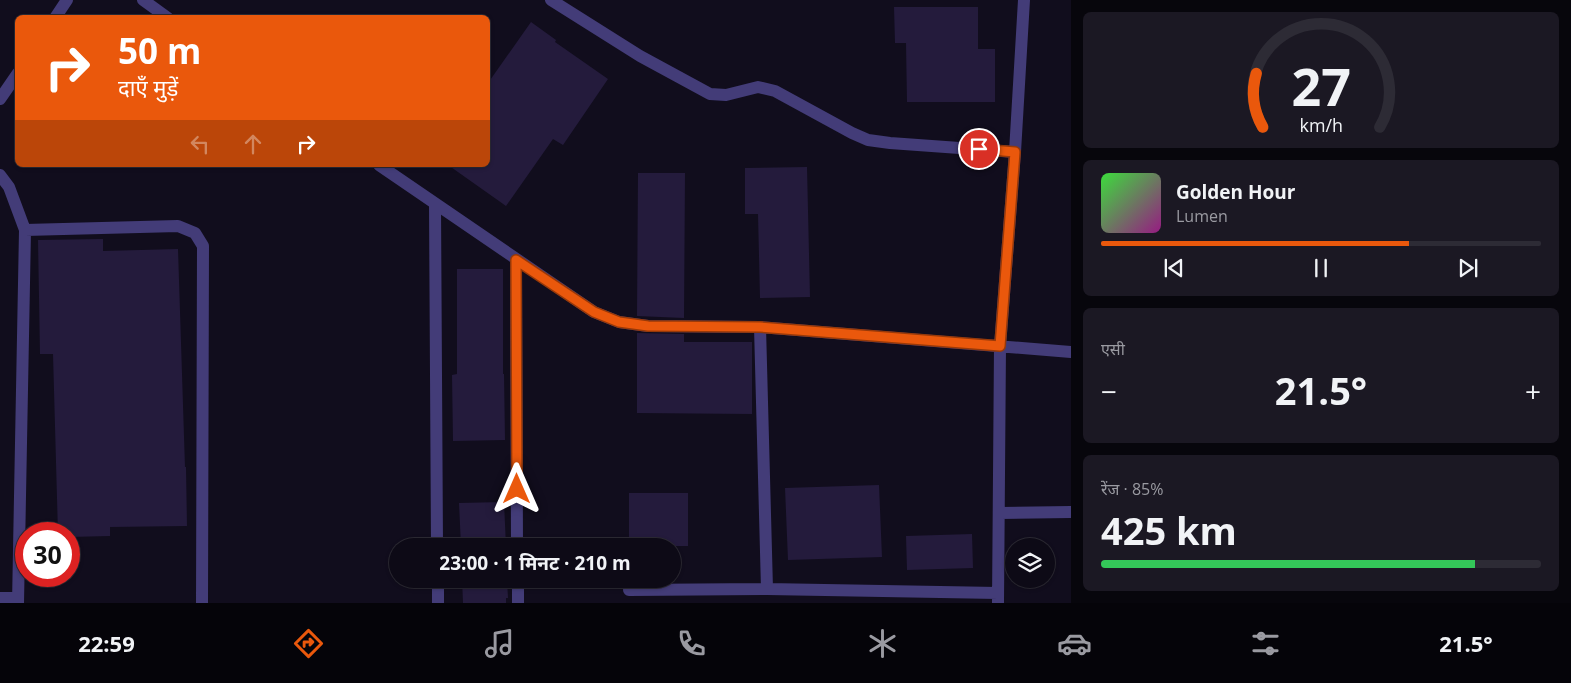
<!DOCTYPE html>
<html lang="hi">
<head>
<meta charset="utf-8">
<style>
  body { margin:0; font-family:"Open Sans","Noto Sans Devanagari",sans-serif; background:#1b1823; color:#f1f3f6; height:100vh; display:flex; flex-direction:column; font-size:19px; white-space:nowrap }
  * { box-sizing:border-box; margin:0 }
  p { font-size:16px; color:#9a9aa1 }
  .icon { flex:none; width:28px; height:28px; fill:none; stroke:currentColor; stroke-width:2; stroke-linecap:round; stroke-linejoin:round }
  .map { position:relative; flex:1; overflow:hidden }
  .side { display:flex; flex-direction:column; gap:12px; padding:12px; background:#07060c; width:500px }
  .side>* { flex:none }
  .banner { position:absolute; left:15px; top:15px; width:475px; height:152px; border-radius:8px; box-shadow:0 1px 4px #0004,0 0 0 1px #2d2b35; background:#ea580c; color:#fff; overflow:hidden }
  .fabs { position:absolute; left:1005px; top:538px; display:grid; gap:10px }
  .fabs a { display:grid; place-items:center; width:50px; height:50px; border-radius:50%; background:#0d0a16; box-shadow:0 1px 4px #0004,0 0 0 1px #2d2b35; font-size:25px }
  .speed { position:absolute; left:15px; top:522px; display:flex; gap:10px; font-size:25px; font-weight:700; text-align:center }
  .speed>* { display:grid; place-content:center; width:65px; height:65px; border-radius:50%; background:#0d0a16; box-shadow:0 1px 4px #0004,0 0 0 1px #2d2b35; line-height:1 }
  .speed .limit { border:8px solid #d22; background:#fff; color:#111 }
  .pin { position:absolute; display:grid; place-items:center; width:42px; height:42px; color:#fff; margin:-21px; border:2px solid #fff; border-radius:50%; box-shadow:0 1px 5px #0007 }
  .me { position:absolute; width:55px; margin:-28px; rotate:0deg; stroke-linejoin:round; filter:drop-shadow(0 0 4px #0008) }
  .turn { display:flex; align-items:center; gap:18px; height:105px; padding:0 20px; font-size:22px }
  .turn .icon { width:65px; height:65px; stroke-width:2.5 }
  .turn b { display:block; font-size:35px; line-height:42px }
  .lanes { display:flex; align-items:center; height:48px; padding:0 20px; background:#0003; justify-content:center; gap:25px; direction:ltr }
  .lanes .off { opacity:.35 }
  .big { font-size:38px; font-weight:700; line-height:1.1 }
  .side .widget { flex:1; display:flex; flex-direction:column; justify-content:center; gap:8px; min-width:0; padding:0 18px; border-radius:8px; background:#1b1823 }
  .side .dial { align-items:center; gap:0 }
  .dial svg { height:130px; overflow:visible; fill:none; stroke:#2d2b35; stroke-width:7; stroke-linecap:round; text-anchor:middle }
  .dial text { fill:#f1f3f6; stroke:none }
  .song { display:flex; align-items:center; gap:15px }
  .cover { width:60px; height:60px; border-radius:8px; background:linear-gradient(135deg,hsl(120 70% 55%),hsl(310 70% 35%)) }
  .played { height:5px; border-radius:2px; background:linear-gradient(90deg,#ea580c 70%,#2d2b35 70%) }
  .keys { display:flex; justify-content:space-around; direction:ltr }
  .heat { display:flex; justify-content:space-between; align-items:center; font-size:28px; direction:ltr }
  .charge { height:8px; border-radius:4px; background:linear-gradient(90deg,#34c759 85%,#2d2b35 0) }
  .trip { position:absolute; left:389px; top:538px; width:292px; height:50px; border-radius:25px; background:#0d0a16; box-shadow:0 1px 4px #0004,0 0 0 1px #2d2b35; font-weight:700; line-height:50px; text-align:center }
  .dock { display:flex; height:80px; justify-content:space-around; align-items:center; background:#050409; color:#9a9aa1 }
  .dock .icon { width:35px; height:35px }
  .dock .on { color:#ea580c }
  .dock b { font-size:22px; color:#f1f3f6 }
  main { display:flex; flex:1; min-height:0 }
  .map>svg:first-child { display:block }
  .building { fill:#241b3c }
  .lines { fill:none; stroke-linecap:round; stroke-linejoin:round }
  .minor { stroke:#433c78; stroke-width:12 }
  .route-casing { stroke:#983908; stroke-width:12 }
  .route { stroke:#ea580c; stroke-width:9 }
</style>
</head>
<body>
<main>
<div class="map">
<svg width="1071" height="603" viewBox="0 0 1071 603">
  <rect width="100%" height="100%" fill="#110d1d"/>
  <path class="building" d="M894,7H978V49H995V102H907L906,43H895Z
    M531,22L556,40L555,42L608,79L563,145L553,139L506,206L448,165H488V83Z
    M807,167L810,297L760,298L758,214H745V168Z
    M638,173H685L684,318L637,316Z
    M103,239V251L178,249L185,467H186L187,526L110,527V536L69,537V534H58L53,354H40L38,240Z
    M457,269H503V374H504L505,440L453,441L452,375L457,374Z
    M637,333L684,334V342H752V414L637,413Z
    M879,485L882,557L788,560L785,488Z
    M629,493H688V546H629Z
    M504,502L506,546H461L459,503Z
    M972,534L973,568L907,570L906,536Z
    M462,579H507L508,598H506V603H463Z"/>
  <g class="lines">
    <path class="minor" d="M143,0L168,18
      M551,0L640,56L710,94L726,95L758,87L775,91L852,133L868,140L890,143L1015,152
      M55,18L67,0
      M0,99L18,73
      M379,165L594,312L619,322L648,326L760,327L1071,352
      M0,175L9,187L25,230L18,603
      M435,204L437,546
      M25,230L178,226L195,233L203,246L202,603
      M516,260L517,546
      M760,327L767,589
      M1000,513L1071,512
      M438,579V603
      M518,579V603
      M629,590L767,589L998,593
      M0,598H18
      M998,603L1000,346L1015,152L1024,0"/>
  </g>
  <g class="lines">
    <defs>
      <path id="route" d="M517,489L516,260L594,312L619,322L648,326L760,327L1000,346L1015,152L979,149"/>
    </defs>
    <use href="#route" class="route-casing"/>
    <use href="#route" class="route"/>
  </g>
</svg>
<div class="fabs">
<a><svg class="icon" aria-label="layers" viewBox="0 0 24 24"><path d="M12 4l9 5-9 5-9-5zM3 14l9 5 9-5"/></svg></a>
</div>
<div class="speed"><div class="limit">30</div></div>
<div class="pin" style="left:979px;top:149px;background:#d93025"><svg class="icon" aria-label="arrive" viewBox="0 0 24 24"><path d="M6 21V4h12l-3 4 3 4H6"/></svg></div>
<svg class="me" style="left:517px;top:489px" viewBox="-20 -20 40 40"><path d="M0-17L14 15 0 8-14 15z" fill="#ea580c" stroke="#fff" stroke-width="4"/></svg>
<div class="trip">23:00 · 1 मिनट · 210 m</div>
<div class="banner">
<div class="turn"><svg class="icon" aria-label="right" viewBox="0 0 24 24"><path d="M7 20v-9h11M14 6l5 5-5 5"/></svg><div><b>50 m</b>दाएँ मुड़ें</div></div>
<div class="lanes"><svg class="icon off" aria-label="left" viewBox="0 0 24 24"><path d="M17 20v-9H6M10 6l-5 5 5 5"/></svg><svg class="icon off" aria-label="ahead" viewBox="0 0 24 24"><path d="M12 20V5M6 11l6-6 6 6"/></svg><svg class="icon" aria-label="right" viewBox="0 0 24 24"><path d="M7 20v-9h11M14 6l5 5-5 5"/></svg></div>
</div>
</div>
<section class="side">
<div class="widget dial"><svg viewBox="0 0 100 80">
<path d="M14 69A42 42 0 1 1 86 69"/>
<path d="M14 69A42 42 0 0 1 10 36" stroke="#ea580c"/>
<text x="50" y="56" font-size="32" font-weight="700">27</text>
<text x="50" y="72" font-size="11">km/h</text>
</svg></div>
<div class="widget">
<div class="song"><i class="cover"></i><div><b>Golden Hour</b><p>Lumen</p></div></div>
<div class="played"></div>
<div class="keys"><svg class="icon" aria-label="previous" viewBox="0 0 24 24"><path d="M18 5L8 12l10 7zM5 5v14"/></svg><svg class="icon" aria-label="pause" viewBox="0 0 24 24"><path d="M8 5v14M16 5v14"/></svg><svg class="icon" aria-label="next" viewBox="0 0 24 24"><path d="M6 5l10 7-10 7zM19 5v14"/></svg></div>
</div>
<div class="widget"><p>एसी</p>
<div class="heat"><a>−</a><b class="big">21.5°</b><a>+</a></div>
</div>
<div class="widget"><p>रेंज · 85%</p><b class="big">425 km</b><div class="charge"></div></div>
</section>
</main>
<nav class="dock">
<b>22:59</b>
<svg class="icon on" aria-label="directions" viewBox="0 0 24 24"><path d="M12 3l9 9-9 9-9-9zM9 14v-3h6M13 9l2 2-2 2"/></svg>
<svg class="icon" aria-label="music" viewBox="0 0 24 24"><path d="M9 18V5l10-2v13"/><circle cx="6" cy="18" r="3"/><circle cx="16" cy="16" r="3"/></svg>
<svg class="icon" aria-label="phone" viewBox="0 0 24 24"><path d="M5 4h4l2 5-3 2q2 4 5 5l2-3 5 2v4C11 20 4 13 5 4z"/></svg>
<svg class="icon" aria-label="climate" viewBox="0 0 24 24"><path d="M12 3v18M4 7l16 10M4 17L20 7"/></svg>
<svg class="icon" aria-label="car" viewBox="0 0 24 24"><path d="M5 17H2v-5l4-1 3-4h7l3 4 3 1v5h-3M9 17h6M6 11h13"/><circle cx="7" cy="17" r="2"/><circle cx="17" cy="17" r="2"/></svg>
<svg class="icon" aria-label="filters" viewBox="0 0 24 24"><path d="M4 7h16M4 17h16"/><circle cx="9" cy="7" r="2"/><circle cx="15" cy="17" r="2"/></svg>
<b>21.5°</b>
</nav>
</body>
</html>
